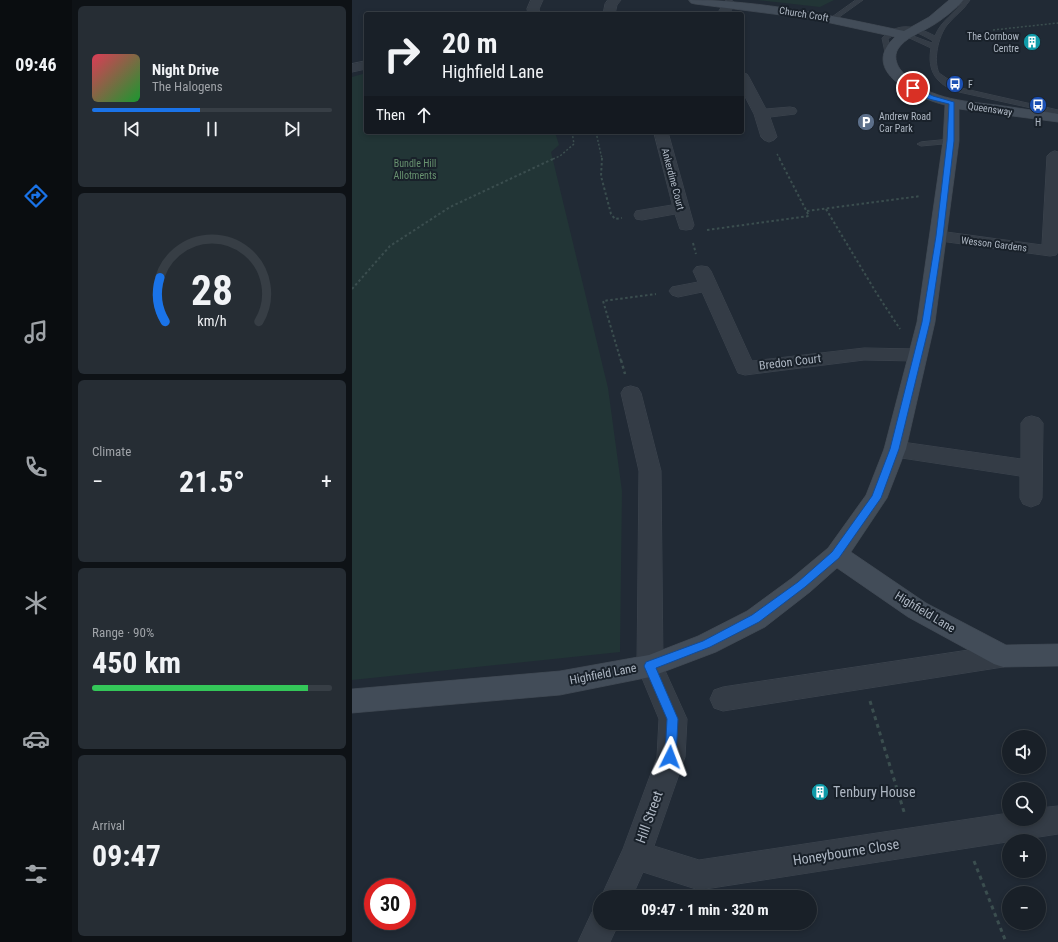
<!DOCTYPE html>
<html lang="en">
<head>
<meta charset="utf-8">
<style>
  body { margin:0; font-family:"Roboto Condensed",sans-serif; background:#262d34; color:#f1f3f6; height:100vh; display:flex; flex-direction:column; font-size:15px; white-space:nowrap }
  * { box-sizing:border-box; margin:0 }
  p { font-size:13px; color:#9fa3a8 }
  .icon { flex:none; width:22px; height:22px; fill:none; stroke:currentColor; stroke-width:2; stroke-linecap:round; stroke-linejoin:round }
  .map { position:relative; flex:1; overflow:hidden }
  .panel { display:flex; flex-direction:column; gap:6px; padding:6px; background:#0e1216; width:280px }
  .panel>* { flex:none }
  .banner { position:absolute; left:12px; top:12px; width:380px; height:122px; border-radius:4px; box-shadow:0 2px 6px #0003,0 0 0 1px #373e45; background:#192028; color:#f1f3f6; overflow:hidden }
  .tools { position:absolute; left:650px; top:730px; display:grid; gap:8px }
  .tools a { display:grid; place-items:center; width:44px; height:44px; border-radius:50%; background:#192028; box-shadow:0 2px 6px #0003,0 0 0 1px #373e45; font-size:20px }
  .speed { position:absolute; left:12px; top:878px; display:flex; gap:8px; font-size:20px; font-weight:700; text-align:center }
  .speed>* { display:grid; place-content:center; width:52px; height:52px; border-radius:50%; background:#192028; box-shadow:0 2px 6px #0003,0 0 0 1px #373e45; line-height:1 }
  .speed .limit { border:6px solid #d22; background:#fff; color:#111 }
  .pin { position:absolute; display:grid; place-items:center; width:34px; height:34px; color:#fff; margin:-17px; border:2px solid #fff; border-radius:50%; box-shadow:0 1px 4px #0007 }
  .me { position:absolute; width:44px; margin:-22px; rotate:3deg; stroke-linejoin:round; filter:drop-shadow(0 0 3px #0008) }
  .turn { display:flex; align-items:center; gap:14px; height:84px; padding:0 12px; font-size:18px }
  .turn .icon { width:52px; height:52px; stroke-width:2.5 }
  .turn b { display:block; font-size:28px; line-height:34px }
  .then { display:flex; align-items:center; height:38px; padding:0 12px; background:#0003; gap:8px; font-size:15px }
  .big { font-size:30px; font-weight:700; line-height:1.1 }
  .panel .widget { flex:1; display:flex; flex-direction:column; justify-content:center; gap:6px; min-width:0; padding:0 14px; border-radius:6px; background:#262d34 }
  .panel .dial { align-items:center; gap:0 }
  .dial svg { height:104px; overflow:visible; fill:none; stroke:#373e45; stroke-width:7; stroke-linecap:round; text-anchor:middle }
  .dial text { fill:#f1f3f6; stroke:none }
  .song { display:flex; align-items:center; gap:12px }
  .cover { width:48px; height:48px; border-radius:6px; background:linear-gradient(135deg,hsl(350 70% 55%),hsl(130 70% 35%)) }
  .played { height:4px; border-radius:2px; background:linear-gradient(90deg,#1a73e8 45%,#373e45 45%) }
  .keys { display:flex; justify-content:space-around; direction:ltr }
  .heat { display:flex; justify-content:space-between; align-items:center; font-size:22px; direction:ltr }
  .charge { height:6px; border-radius:3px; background:linear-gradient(90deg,#34c759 90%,#373e45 0) }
  .trip { position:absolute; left:241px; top:890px; width:224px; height:40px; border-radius:20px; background:#192028; box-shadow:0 2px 6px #0003,0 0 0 1px #373e45; font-weight:700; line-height:40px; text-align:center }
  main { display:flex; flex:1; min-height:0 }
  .tabs { display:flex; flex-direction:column; width:72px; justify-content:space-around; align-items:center; background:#0a0d10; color:#9fa3a8 }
  .tabs .icon { width:28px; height:28px }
  .tabs .on { color:#1a73e8 }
  .tabs b { font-size:18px; color:#f1f3f6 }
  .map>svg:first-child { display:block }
  .green { fill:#223536 }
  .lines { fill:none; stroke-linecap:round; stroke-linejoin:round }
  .lane-casing { stroke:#3d454f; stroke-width:1 }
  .street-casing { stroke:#3d454f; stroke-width:1 }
  .secondary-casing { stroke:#3d454f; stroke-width:1 }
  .path-far3 { stroke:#3b4e4f; stroke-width:1.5; stroke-dasharray:2 2; stroke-linecap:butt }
  .path-far2 { stroke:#3b4e4f; stroke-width:2; stroke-dasharray:2.5 2.5; stroke-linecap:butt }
  .path-far1 { stroke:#3b4e4f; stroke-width:2.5; stroke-dasharray:3 3; stroke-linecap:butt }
  .path { stroke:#3b4e4f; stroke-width:3; stroke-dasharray:4 4; stroke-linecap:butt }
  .lane { fill:#343c46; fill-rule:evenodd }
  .street { fill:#343c46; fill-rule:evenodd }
  .secondary { fill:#424c58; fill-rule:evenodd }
  .route { fill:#1a73e8; stroke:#114b97 }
  .labels { text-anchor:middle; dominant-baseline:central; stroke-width:4; stroke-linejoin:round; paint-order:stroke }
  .far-street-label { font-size:10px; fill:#aeb7c3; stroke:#19212a }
  .far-poi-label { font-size:10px; fill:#aeb7c3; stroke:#19212a; text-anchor:start }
  .far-park-label { font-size:10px; fill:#67916f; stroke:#19212a }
  .street-label { font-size:12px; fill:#aeb7c3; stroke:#19212a }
  .near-poi-label { font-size:14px; fill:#aeb7c3; stroke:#19212a; text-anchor:start }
  .near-street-label { font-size:14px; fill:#aeb7c3; stroke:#19212a }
</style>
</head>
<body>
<main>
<nav class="tabs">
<b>09:46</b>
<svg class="icon on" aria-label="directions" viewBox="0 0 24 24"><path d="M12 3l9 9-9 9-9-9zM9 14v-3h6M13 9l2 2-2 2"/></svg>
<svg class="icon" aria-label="music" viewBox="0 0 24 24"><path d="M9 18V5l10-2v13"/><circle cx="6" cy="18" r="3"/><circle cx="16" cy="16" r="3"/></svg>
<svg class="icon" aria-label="phone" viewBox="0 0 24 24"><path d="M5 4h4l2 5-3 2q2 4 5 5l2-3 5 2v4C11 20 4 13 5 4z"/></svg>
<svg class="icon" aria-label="climate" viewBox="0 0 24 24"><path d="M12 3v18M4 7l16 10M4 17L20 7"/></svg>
<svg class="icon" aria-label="car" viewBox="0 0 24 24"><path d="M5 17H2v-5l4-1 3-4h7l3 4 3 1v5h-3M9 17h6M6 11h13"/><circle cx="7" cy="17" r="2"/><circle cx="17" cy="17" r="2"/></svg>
<svg class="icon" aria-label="filters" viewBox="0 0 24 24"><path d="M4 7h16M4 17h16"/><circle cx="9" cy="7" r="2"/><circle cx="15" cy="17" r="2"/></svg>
</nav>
<section class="panel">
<div class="widget">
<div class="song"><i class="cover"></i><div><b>Night Drive</b><p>The Halogens</p></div></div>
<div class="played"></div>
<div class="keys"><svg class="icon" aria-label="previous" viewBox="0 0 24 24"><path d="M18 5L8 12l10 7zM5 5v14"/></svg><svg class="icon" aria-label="pause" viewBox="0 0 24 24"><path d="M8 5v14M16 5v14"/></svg><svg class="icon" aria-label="next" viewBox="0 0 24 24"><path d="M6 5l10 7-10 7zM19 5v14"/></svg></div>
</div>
<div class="widget dial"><svg viewBox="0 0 100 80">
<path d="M14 69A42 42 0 1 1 86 69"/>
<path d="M14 69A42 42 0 0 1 10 35" stroke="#1a73e8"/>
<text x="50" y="56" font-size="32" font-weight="700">28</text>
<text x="50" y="72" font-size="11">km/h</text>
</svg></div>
<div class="widget"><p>Climate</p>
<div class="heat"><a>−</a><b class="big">21.5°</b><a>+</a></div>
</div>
<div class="widget"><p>Range · 90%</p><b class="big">450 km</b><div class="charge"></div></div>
<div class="widget"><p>Arrival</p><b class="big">09:47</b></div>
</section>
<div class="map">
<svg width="706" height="942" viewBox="0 0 706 942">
  <rect width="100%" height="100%" fill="#212a35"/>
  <path class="green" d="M405,0H482L468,7Z
    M14,73V132H203L207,145L199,152L256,388L270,491L268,652L0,680V77Z"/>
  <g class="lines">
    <defs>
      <path id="lane" d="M504,0H511L483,20H479V18Z
        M612,0H618C612,10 602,16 595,25C586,37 581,60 587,73L609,88L706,110V114L607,92C584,85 575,71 579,48L551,35L556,34L580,43L581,41C563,31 554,25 536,39L539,56L534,57L530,38C546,21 564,26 583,36C589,20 603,14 612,0Z
        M599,139H602V143L569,146L565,144L569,142Z"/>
      <path id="street" d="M179,0H191L187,9L188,14H176L175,9Z
        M256,0H269L265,5L263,14H251L253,4Z
        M377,0L381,1L383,4L377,14H365L373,1Z
        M14,61V69L0,72V64Z
        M390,73L395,74L397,77L414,109L438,107L443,108L445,111L443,114L418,117L425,137L422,140L417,142L412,140L409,137L402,114L390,91Z
        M302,132H316L342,225L340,229L334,230L328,229L323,214L290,220L284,219L282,215L284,211L320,205Z
        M703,151L706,152V252L704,255L698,256L581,240L578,236L581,232L587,231L690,245L695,156L698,153Z
        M350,266L356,267L359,271L400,361L512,348L565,349L572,350L575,355L572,360L565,361L512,360L393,375L386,373L350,292L326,297L320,295L317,291L320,287L346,282L341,271L344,267Z
        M279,386L286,388L289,393L309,471L311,666L335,719L333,757L302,846L347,860L657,813V819H687V808L706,806V834L347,890L291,872L280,897H249L271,849L305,757L307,719L285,666L287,471L269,393L272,388Z
        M680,416L687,418L691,423L690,498L687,504L679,507L671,504L668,498V476L543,457L535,455L532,449L535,443L543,441L669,459V423L673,418Z
        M651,645L660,648L664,656L660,664L651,667L371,711L362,708L358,699L362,690L371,687Z
        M248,909V923H267L258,942H226L240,912Z"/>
      <path id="secondary" d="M337,0C410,0 481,16 552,31L577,17L597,0H611C607,7 586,23 578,27C568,33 553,38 546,49C542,56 544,63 548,69C571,99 611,101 645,105C666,108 686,111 706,114V122L607,109V141L583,322L554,449L535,498L499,552L574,603L654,645L706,644V666L651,667L642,664L556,617L485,568L458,592L413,627L364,652L298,677L208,695L0,713V689L208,671L297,655L346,636L395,611L440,578L476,548L514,495L532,449L565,322L591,141L593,105C564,98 506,71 543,37L460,19L343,4L339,3Z"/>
    </defs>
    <use href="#lane" class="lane-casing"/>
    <use href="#street" class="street-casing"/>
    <use href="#secondary" class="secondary-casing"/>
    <path class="path-far3" d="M641,30L706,23
      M244,132L250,159
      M425,154L428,159
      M201,159L208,156L222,144L220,132"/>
    <path class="path-far2" d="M250,158L249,176L259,214L263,219L270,218
      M474,209L525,294L548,329
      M455,211L569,196
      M355,230L457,216L427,158
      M341,243L344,254
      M0,289L38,246L98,207L203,158
      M269,361L251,301L304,294"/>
    <path class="path-far1" d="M269,360L273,374"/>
    <path class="path" d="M518,701L553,815
      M622,861L654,942"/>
    <use href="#lane" class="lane"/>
    <use href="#street" class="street"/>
    <use href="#secondary" class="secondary"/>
  </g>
  <path class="route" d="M561,86L581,96L602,102V141L591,236L578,322L547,449L529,498L487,558L453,587L407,622L358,647L304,668L326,719L324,757L323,761L318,763L314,761L313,757L315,719L292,666L294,662L351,641L400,615L446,582L480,552L520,496L538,449L570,322L584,236L595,141L597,104L577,99L559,89V87Z"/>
  <defs>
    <symbol id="building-disc" viewBox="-11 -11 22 22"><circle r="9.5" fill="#0f9aa8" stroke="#19212a"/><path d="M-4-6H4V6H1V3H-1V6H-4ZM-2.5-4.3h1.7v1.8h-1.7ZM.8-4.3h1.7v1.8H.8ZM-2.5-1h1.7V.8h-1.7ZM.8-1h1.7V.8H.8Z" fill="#fff"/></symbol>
    <symbol id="bus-disc" viewBox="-11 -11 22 22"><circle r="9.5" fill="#1a4fb4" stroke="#19212a"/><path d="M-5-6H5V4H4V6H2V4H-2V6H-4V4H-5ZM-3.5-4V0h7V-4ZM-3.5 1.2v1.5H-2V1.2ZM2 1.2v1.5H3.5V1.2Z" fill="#fff"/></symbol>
    <symbol id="parking-disc" viewBox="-11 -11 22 22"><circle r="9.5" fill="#5c6f8a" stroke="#19212a"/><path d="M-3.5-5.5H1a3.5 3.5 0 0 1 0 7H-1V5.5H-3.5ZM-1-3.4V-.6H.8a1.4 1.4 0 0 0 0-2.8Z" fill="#fff"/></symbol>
  </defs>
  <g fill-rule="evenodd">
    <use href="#building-disc" x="670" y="32" width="20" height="20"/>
    <use href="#bus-disc" x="593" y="74" width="20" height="20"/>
    <use href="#bus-disc" x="676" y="95" width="20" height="20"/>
    <use href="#parking-disc" x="504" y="112" width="20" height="20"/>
    <use href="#building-disc" x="458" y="782" width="20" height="20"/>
  </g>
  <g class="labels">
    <g class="far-street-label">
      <text transform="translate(452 14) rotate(9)">Church Croft</text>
      <text transform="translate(638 109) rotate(9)">Queensway</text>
      <text transform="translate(321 179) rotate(75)">Ankerdine Court</text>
      <text transform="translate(642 244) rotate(7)">Wesson Gardens</text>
    </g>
    <g class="far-poi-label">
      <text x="667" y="36" text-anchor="end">The Cornbow<tspan x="667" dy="12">Centre</tspan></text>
      <text x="616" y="84">F</text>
      <text x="527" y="116">Andrew Road<tspan x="527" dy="12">Car Park</tspan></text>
      <text x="686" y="122" text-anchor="middle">H</text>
    </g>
    <g class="far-park-label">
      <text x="63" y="163">Bundle Hill<tspan x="63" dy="12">Allotments</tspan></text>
    </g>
    <g class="street-label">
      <text transform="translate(438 362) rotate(-7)">Bredon Court</text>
      <text transform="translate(573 612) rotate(31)">Highfield Lane</text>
      <text transform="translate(251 674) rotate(-11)">Highfield Lane</text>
    </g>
    <g class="near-poi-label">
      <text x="481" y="792">Tenbury House</text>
    </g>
    <g class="near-street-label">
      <text transform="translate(297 817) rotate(-70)">Hill Street</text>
      <text transform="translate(494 852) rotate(-9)">Honeybourne Close</text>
    </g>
  </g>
</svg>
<div class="tools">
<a><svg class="icon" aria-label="sound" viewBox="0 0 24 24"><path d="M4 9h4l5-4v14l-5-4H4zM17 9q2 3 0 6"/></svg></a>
<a><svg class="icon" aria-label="search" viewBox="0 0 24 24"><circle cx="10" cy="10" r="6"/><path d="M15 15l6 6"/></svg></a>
<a>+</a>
<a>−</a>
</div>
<div class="speed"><div class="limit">30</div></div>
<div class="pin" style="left:561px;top:88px;background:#d93025"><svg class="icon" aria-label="arrive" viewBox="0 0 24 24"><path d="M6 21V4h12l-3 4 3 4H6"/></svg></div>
<svg class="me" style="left:318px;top:757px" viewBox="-20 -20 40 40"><path d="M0-17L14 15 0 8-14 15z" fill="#1a73e8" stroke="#fff" stroke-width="4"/></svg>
<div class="trip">09:47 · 1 min · 320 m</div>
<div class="banner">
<div class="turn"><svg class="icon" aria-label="right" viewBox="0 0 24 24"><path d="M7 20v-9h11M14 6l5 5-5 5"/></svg><div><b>20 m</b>Highfield Lane</div></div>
<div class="then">Then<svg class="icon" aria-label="ahead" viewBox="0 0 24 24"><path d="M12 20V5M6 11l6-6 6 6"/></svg></div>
</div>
</div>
</main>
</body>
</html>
